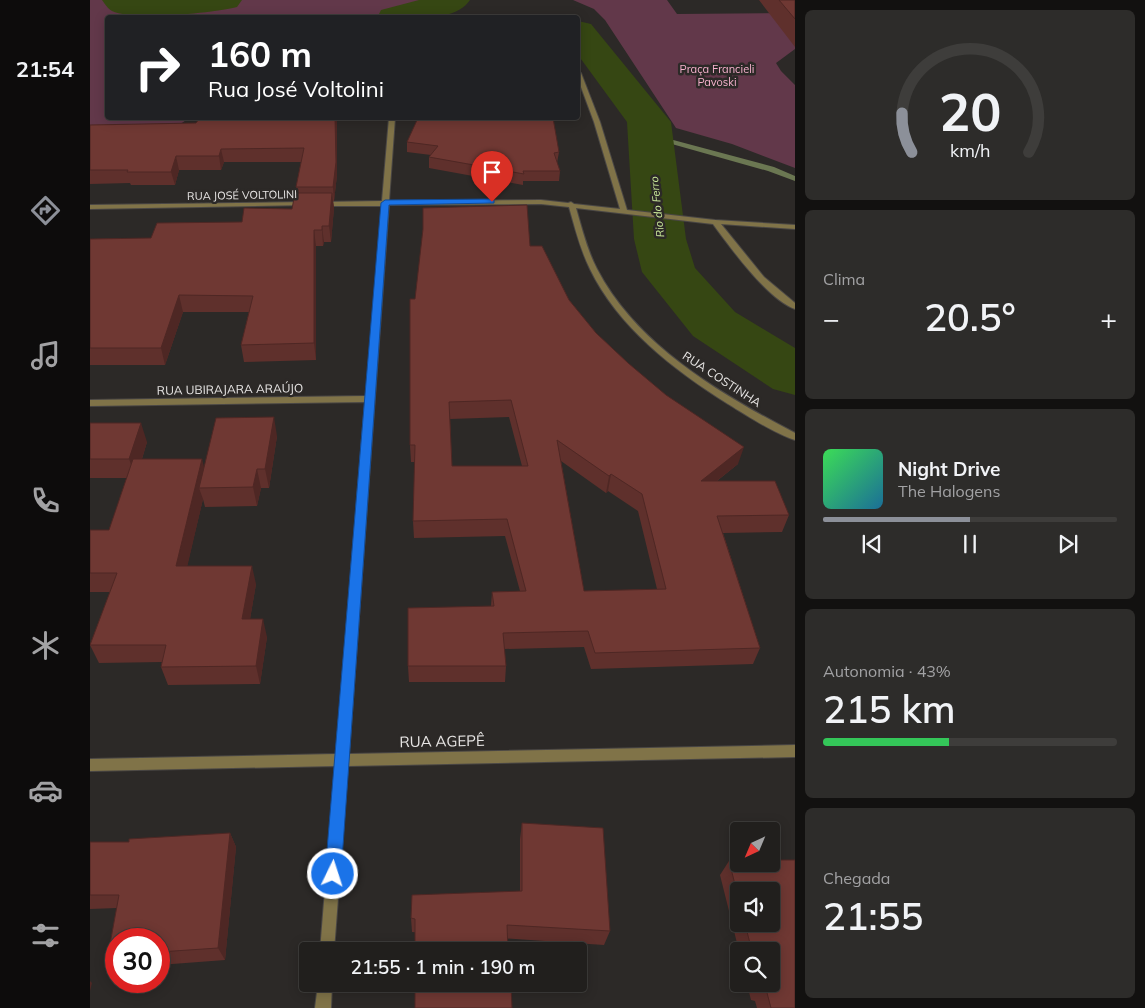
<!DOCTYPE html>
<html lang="pt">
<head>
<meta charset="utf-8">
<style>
  body { margin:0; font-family:Mulish,sans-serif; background:#2d2c2a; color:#f1f3f6; height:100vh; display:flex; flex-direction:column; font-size:19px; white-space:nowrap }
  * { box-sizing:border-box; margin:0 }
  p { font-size:16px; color:#a2a2a4 }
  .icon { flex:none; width:28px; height:28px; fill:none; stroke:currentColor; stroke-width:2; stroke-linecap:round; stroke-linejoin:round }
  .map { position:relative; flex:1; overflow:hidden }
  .side { display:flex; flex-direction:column; gap:10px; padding:10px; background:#121110; width:350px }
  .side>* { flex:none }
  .hud { position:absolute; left:15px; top:15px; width:475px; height:105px; border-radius:5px; box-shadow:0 2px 12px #0003,0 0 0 1px #3e3d3b; background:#202124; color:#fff; overflow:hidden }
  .needle { width:32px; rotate:224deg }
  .controls { position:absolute; left:640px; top:822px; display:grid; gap:10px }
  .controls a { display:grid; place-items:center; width:50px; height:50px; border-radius:5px; background:#211f1d; box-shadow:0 2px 12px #0003,0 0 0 1px #3e3d3b; font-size:25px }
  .speed { position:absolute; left:15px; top:928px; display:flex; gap:10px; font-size:25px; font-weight:700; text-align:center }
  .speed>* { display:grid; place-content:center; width:65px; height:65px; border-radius:50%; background:#211f1d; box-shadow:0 2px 12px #0003,0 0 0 1px #3e3d3b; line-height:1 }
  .speed .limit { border:8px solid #d22; background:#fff; color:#111 }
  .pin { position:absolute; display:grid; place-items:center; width:42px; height:42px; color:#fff; margin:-51px -21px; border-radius:50% 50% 50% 0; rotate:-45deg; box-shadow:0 0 5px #0007 }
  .pin .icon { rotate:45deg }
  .me { position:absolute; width:55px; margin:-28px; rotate:4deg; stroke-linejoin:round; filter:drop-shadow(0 0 4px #0008) }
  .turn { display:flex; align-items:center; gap:18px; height:105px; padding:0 20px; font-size:22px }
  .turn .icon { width:65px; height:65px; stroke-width:2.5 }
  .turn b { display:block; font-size:35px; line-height:42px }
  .big { font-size:38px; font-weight:600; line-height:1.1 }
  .side .tile { flex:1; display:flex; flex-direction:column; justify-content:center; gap:8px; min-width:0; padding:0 18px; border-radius:8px; background:#2d2c2a }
  .side .dial { align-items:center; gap:0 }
  .dial svg { height:130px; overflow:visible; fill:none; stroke:#3e3d3b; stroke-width:7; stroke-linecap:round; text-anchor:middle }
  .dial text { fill:#f1f3f6; stroke:none }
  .song { display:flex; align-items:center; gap:15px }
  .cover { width:60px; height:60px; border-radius:8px; background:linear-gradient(135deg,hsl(130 70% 55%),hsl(200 70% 35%)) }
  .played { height:5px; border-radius:2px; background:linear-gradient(90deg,#8c9099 50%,#3e3d3b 50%) }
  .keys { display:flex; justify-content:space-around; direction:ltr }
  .heat { display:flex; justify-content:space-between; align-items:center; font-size:28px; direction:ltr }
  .charge { height:8px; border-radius:4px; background:linear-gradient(90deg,#34c759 43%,#3e3d3b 0) }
  .trip { position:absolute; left:209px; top:942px; width:288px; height:50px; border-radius:5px; background:#211f1d; box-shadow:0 2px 12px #0003,0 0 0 1px #3e3d3b; font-weight:600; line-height:50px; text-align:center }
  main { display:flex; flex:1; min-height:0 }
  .tab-bar { display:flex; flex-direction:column; width:90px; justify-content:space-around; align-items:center; background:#0d0c0c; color:#a2a2a4 }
  .tab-bar .icon { width:35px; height:35px }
  .tab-bar .on { color:#8c9099 }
  .tab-bar b { font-size:22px; color:#f1f3f6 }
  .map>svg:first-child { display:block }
  .green { fill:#62384a }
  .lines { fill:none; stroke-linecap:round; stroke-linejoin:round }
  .stream { fill:#6b7752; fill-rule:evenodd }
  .river { fill:#364713; fill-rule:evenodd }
  .street-casing { stroke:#4a4745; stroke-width:2 }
  .street { fill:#807348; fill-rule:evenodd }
  .wall { fill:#5f302c; fill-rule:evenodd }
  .shaded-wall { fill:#4e2724 }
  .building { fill:#6f3833; stroke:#4e2724; fill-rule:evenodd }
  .route { fill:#1a73e8; stroke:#114b97 }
  .labels { text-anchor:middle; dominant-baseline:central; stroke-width:5; stroke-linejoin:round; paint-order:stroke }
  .far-park-label { font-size:11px; fill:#f7b2ce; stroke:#2c2927 }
  .far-street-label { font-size:11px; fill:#e8e6e5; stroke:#2c2927 }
  .far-water-label { font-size:11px; font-style:italic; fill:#cdec9b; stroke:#2c2927 }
  .street-label { font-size:12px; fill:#e8e6e5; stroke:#2c2927 }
  .near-street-label { font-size:15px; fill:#e8e6e5; stroke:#2c2927 }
</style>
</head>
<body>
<main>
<nav class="tab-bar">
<b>21:54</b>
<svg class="icon on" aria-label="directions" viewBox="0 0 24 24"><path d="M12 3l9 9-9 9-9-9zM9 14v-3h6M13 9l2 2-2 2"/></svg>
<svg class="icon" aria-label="music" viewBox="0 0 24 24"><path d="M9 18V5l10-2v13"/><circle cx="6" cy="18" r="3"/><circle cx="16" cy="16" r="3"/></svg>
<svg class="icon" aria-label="phone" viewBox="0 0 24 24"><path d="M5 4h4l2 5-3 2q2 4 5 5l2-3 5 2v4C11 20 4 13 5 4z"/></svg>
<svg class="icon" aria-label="climate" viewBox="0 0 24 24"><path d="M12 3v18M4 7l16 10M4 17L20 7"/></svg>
<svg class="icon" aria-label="car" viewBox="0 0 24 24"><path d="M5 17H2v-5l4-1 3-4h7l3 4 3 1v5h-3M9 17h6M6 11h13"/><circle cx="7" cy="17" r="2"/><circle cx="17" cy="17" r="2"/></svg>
<svg class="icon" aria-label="filters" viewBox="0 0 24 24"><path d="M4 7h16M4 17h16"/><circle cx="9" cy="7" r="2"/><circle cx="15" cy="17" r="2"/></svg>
</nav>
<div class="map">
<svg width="705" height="1008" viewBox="0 0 705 1008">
  <rect width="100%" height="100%" fill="#2c2927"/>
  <path class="green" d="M0,0H363L334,10L304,18H18V118H99L89,125H0Z
    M483,0H577L587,14L705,13V49L686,63L691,71L705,85V168L642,144L586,128L515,20L504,9Z"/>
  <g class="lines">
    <path class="stream" d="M557,133L684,167L705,176V181L678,171L557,137Z"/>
    <path class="river" d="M12,0H152L147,7C124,13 43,21 22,11C18,9 15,4 12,0Z
      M329,0H380C364,24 313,18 287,18L291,10Z
      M488,21L501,24L581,122L596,239L605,268L645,312L705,348V395L683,389L603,336L552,272L544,239L537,122L488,55Z"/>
    <defs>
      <path id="street" d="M488,71L491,73L510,122L537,210L625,220L705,225V229L631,224L674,277L705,303V309C678,300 640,247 623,224L486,208C492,229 497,250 507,269C547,346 632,395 705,433V440C685,434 656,415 638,404C584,370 528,327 500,269C490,249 485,228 479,207L451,204L299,205L259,754L705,745V757L258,766L244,951H230L245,766L0,771V759L246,754L275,402L0,406V400L276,396L292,206H231L228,204L231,202L292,201L299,118H305L299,201L451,200L478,203L481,202L484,204L530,209L504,122L488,79Z
        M216,202L218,203V205L0,209V205Z
        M228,984H242L241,1008H225Z"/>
    </defs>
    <use href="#street" class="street-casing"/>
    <use href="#street" class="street"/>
  </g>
  <path class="wall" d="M669,0H705V47Z
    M110,118H247V175L244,201H243L244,208L241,242H234L233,246H226V360L154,362L151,345L159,312H93L75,365H0V239L61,238L152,222L202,209L207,193L206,187L211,162H134L131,170H89L85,185H41L40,183L0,184V125L106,123Z
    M317,142L469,152L467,163L470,171L469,181H433V185L339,168V157L341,155L317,152Z
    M440,246L479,300L506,333L538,363L648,464L627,481L699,515L692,532L633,533L670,648L663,664L501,669L494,647L414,649L416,666L415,682H319L318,666L401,606L402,592L430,591L415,536L324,538L323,521L325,462H321L320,445L325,299ZM419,417L432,466H362L360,419ZM471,461L516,493L518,491L548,511L567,589L494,591Z
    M0,423L57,442L52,459L114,467L187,436L179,488H171L167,506L115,507L113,499L97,566L166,584L160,619L177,637L170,684L78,685L71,667L72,662L9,663L0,645L20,592H0V530H19L37,478H0Z
    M432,823L520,931L514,945L322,932L321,918L430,891V839Z
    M140,833L146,847L135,960L69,965V939H26V965L18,955L27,908L0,909V842H39Z
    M681,860H705V1008H667L665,1001L661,1000L657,984H681V951H649L630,875L639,861H649V864H681ZM649,891H681V924H649Z"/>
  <path class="shaded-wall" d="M245,118H247V175L244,201L243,187Z
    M131,149L134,162L131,170L129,156Z
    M86,156L89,170L85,185L81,172Z
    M242,193L244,208L241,242L239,226Z
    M232,226L234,242L233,246L232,230Z
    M224,230L226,246V360L224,343Z
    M89,295L93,312L75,365L71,348Z
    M184,417L187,436L179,488L175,469Z
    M51,423L57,442L46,478L39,459Z
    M654,447L648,464L605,498L611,481Z
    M112,459L117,478L109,488L113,499L93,585L86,566Z
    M167,469L171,488L167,506L163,487Z
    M521,474L518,491L516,493L519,476Z
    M162,566L166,584L157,637L152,619Z
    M173,619L177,637L170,684L166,666Z
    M140,833L146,847L135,960L128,948Z
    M0,981L2,983L0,991Z"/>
  <path class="building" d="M689,0H705V19Z
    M110,118H245L246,162L243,187H206L214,148L131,149L129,156H86L81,172H37L38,170H0V125L106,123Z
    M328,118H463L469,152L464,153L470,171H433L434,174L339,157L348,146L317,142Z
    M205,193H242L239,226H232V230H224V343L151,345L163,296L89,295L71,348H0V239L61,238L67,223L152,222L154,208L202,209Z
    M437,205L440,246H452L479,300L506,333L538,363L576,395L654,447L611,481H685L699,515L627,516L670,648L505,653L498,631L413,633L416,666H318V608L404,606L402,592L436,591L417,519L323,521L325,445H320V299H325L333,229V208ZM421,400L438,466H362L359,402ZM467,440L519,476L521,474L552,494L576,589L494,591Z
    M184,417L175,469H167L163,487L109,488L126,418Z
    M0,423H51L39,459H0Z
    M43,459H112L86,566H162L152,619H173L166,666L71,667L76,645H0L27,573H0V530H19Z
    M432,823L513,828L520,931L417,925L418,951H325V919L321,918L322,895L432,891Z
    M140,833L128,948L69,952V939H26V955H18L29,895H0V842H39V839Z
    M681,860H705V1008H681L676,989L672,988L671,984H681V951H662L655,924H681V891H649V900L639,861H649V864H681Z
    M325,984H421L422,1008H325Z"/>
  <path class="route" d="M402,199L404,200V203L299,205L251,874L249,880L243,882L238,880L235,874L291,203L295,200Z"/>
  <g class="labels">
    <g class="far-park-label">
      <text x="627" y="69">Praça Francieli<tspan x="627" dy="13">Pavoski</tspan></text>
    </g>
    <g class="far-street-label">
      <text transform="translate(152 195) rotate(-1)">RUA JOSÉ VOLTOLINI</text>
    </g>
    <g class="far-water-label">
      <text transform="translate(567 207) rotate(-96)">Rio do Ferro</text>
    </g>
    <g class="street-label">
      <text transform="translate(632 379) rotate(33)">RUA COSTINHA</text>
      <text transform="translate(140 389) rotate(-1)">RUA UBIRAJARA ARAÚJO</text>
    </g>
    <g class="near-street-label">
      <text transform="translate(352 741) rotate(-1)">RUA AGEPÊ</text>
    </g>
  </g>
</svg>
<div class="controls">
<a><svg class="needle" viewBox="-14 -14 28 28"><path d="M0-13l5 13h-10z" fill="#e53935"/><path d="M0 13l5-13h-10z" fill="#a2a2a4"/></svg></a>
<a><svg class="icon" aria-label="sound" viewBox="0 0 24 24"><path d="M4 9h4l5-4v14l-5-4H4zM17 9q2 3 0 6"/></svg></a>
<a><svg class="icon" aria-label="search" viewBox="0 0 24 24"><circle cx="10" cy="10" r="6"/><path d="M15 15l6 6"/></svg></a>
</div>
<div class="speed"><div class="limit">30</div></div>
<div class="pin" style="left:402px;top:202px;background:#d93025"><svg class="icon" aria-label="arrive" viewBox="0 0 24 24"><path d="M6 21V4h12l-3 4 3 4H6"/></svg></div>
<svg class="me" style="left:243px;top:874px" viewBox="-20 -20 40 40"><circle r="17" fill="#1a73e8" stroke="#fff" stroke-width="3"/><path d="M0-11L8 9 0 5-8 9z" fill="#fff"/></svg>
<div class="trip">21:55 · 1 min · 190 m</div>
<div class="hud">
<div class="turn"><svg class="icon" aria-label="right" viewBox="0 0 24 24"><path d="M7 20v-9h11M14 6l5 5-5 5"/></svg><div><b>160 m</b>Rua José Voltolini</div></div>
</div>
</div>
<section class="side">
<div class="tile dial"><svg viewBox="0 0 100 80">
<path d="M14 69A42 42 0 1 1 86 69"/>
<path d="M14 69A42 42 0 0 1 8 45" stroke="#8c9099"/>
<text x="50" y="56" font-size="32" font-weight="700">20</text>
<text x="50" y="72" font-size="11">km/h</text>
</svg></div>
<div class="tile"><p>Clima</p>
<div class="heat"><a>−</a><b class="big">20.5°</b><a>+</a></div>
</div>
<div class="tile">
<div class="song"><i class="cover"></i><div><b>Night Drive</b><p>The Halogens</p></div></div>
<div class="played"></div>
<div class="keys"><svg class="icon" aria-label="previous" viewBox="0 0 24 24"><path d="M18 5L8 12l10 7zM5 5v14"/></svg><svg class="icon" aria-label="pause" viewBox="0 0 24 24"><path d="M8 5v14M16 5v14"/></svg><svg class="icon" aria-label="next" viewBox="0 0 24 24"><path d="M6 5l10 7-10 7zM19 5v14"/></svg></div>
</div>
<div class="tile"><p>Autonomia · 43%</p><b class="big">215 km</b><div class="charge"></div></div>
<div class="tile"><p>Chegada</p><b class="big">21:55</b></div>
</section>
</main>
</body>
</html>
